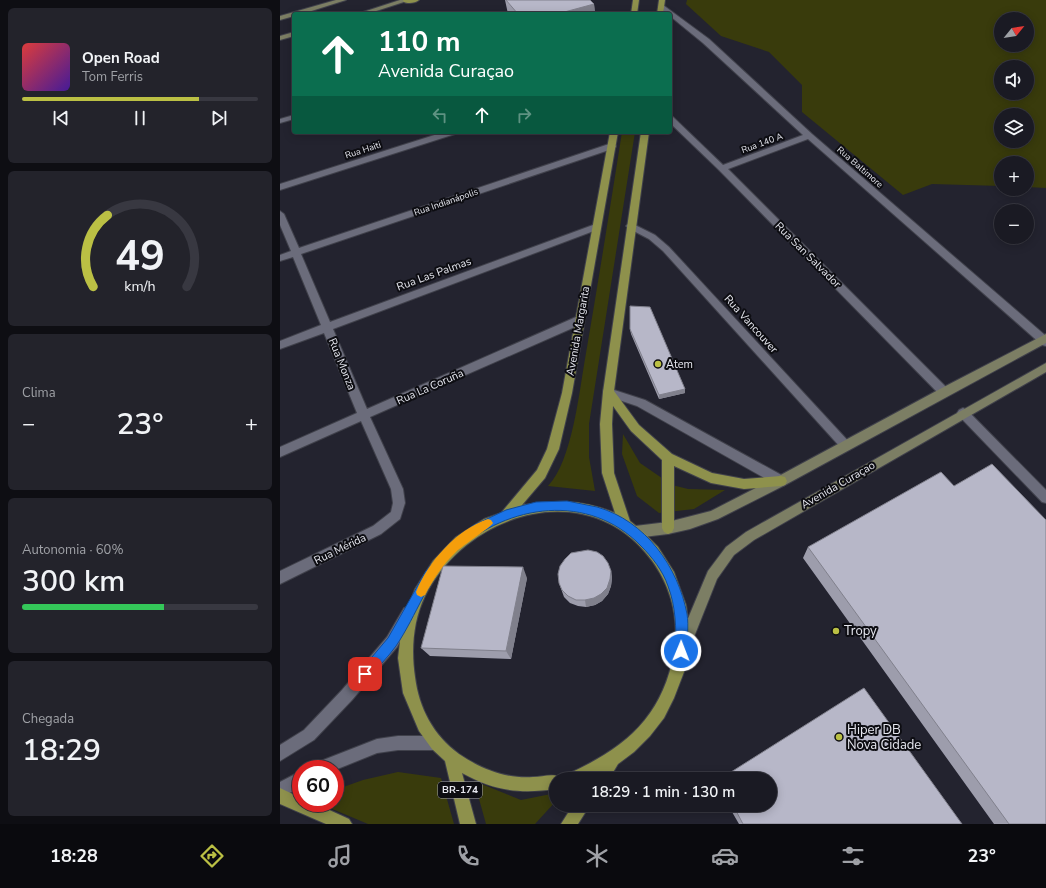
<!DOCTYPE html>
<html lang="pt">
<head>
<meta charset="utf-8">
<style>
  body { margin:0; font-family:"Nunito Sans",sans-serif; background:#23232b; color:#f1f3f6; height:100vh; display:flex; flex-direction:column; font-size:15px; white-space:nowrap }
  * { box-sizing:border-box; margin:0 }
  p { font-size:13px; color:#9fa1a6 }
  .icon { flex:none; width:22px; height:22px; fill:none; stroke:currentColor; stroke-width:2; stroke-linecap:round; stroke-linejoin:round }
  .map { position:relative; flex:1; overflow:hidden }
  .panel { display:flex; flex-direction:column; gap:8px; padding:8px; background:#0e0e13; width:280px }
  .panel>* { flex:none }
  .banner { position:absolute; left:12px; top:12px; width:380px; height:122px; border-radius:4px; box-shadow:0 2px 10px #0003,0 0 0 1px #383841; background:#0b6e4f; color:#fff; overflow:hidden }
  .needle { width:26px; rotate:60deg }
  .controls { position:absolute; left:714px; top:12px; display:grid; gap:8px }
  .controls a { display:grid; place-items:center; width:40px; height:40px; border-radius:50%; background:#1a1a23; box-shadow:0 2px 10px #0003,0 0 0 1px #383841; font-size:20px }
  .speed { position:absolute; left:12px; top:760px; display:flex; gap:8px; font-size:20px; font-weight:700; text-align:center }
  .speed>* { display:grid; place-content:center; width:52px; height:52px; border-radius:50%; background:#1a1a23; box-shadow:0 2px 10px #0003,0 0 0 1px #383841; line-height:1 }
  .speed .limit { border:6px solid #d22; background:#fff; color:#111 }
  .pin { position:absolute; display:grid; place-items:center; width:34px; height:34px; color:#fff; margin:-17px; border-radius:8px; box-shadow:0 2px 6px #0006 }
  .me { position:absolute; width:44px; margin:-22px; rotate:1deg; stroke-linejoin:round; filter:drop-shadow(0 0 3px #0008) }
  .turn { display:flex; align-items:center; gap:14px; height:84px; padding:0 20px; font-size:18px }
  .turn .icon { width:52px; height:52px; stroke-width:2.5 }
  .turn b { display:block; font-size:28px; line-height:34px }
  .lanes { display:flex; align-items:center; height:38px; padding:0 20px; background:#0003; justify-content:center; gap:20px; direction:ltr }
  .lanes .off { opacity:.35 }
  .big { font-size:30px; font-weight:600; line-height:1.1 }
  .panel .widget { flex:1; display:flex; flex-direction:column; justify-content:center; gap:6px; min-width:0; padding:0 14px; border-radius:6px; background:#23232b }
  .panel .dial { align-items:center; gap:0 }
  .dial svg { height:104px; overflow:visible; fill:none; stroke:#383841; stroke-width:7; stroke-linecap:round; text-anchor:middle }
  .dial text { fill:#f1f3f6; stroke:none }
  .song { display:flex; align-items:center; gap:12px }
  .cover { width:48px; height:48px; border-radius:6px; background:linear-gradient(135deg,hsl(0 70% 55%),hsl(260 70% 35%)) }
  .played { height:4px; border-radius:2px; background:linear-gradient(90deg,#bbc044 75%,#383841 75%) }
  .keys { display:flex; justify-content:space-around; direction:ltr }
  .heat { display:flex; justify-content:space-between; align-items:center; font-size:22px; direction:ltr }
  .charge { height:6px; border-radius:3px; background:linear-gradient(90deg,#34c759 60%,#383841 0) }
  .trip { position:absolute; left:269px; top:772px; width:228px; height:40px; border-radius:20px; background:#1a1a23; box-shadow:0 2px 10px #0003,0 0 0 1px #383841; font-weight:600; line-height:40px; text-align:center }
  .tabs { display:flex; height:64px; justify-content:space-around; align-items:center; background:#0a0a0e; color:#9fa1a6 }
  .tabs .icon { width:28px; height:28px }
  .tabs .current { color:#bbc044 }
  .tabs b { font-size:18px; color:#f1f3f6 }
  main { display:flex; flex:1; min-height:0 }
  .map>svg:first-child { display:block }
  .green { fill:#393b0c; fill-rule:evenodd }
  .lines { fill:none; stroke-linecap:round; stroke-linejoin:round }
  .service-casing { stroke:#40414b; stroke-width:2 }
  .minor-casing { stroke:#40414b; stroke-width:2 }
  .tertiary-casing { stroke:#40414b; stroke-width:2 }
  .secondary-casing { stroke:#40414b; stroke-width:2 }
  .primary-casing { stroke:#40414b; stroke-width:2 }
  .service { fill:#6b6c7b; fill-rule:evenodd }
  .minor { fill:#6b6c7b; fill-rule:evenodd }
  .tertiary { fill:#6b6c7b; fill-rule:evenodd }
  .secondary { fill:#7c7e64; fill-rule:evenodd }
  .primary { fill:#8e914c; fill-rule:evenodd }
  .wall { fill:#9d9dac }
  .shaded-wall { fill:#80808c }
  .building { fill:#b7b7c8; stroke:#80808c }
  .route { fill:#1a73e8; stroke:#114b97 }
  .slow { fill:#f59e0b }
  .poi-dot { fill:#bbc044; stroke:#0d0d12; stroke-width:1.5 }
  .labels { text-anchor:middle; dominant-baseline:central; stroke-width:4; stroke-linejoin:round; paint-order:stroke }
  .far-street-label { font-size:9px; fill:#e6e7ef; stroke:#0d0d12 }
  .shield { fill:#0d0d12; stroke:#a5a6ad; stroke-width:1 }
  .shield-label { font-size:10px; font-weight:bold; fill:#e6e7ef }
  .street-label { font-size:11px; fill:#e6e7ef; stroke:#0d0d12 }
  .poi-label { font-size:11px; fill:#e6e7ef; stroke:#0d0d12; text-anchor:start }
  .near-poi-label { font-size:13px; fill:#e6e7ef; stroke:#0d0d12; text-anchor:start }
</style>
</head>
<body>
<main>
<section class="panel">
<div class="widget">
<div class="song"><i class="cover"></i><div><b>Open Road</b><p>Tom Ferris</p></div></div>
<div class="played"></div>
<div class="keys"><svg class="icon" aria-label="previous" viewBox="0 0 24 24"><path d="M18 5L8 12l10 7zM5 5v14"/></svg><svg class="icon" aria-label="pause" viewBox="0 0 24 24"><path d="M8 5v14M16 5v14"/></svg><svg class="icon" aria-label="next" viewBox="0 0 24 24"><path d="M6 5l10 7-10 7zM19 5v14"/></svg></div>
</div>
<div class="widget dial"><svg viewBox="0 0 100 80">
<path d="M14 69A42 42 0 1 1 86 69"/>
<path d="M14 69A42 42 0 0 1 25 14" stroke="#bbc044"/>
<text x="50" y="56" font-size="32" font-weight="700">49</text>
<text x="50" y="72" font-size="11">km/h</text>
</svg></div>
<div class="widget"><p>Clima</p>
<div class="heat"><a>−</a><b class="big">23°</b><a>+</a></div>
</div>
<div class="widget"><p>Autonomia · 60%</p><b class="big">300 km</b><div class="charge"></div></div>
<div class="widget"><p>Chegada</p><b class="big">18:29</b></div>
</section>
<div class="map">
<svg width="766" height="824" viewBox="0 0 766 824">
  <rect width="100%" height="100%" fill="#23232f"/>
  <path class="green" d="M407,0H766V188L747,187V163H721V186L652,184L623,195L522,112V85L489,52L441,36L406,4ZM721,19H747V45H721ZM721,67H747V93H721ZM721,115H747V141H721Z
    M342,132H355L309,424V457L315,491L268,486C292,461 299,393 305,359C318,284 330,208 342,132Z
    M343,434L360,463L392,485L408,489L445,490L414,509L379,513L357,496L342,454Z
    M118,772L161,778L174,824H88L38,803H55V790L83,780Z
    M194,781L241,800L276,793V801L255,824H206Z"/>
  <g class="lines">
    <defs>
      <path id="service" d="M328,388L365,400L505,477L507,481L505,485L501,486L497,485L357,406L324,395L323,392L324,389Z"/>
      <path id="minor" d="M379,5H383L429,39L532,134L766,336V346L762,345L528,139L448,169L668,389L669,392L668,395L664,396L660,395L439,170L390,123V117H393L443,165L523,135L423,43L390,16V14H387L379,7Z
        M14,115V119L0,123V119Z
        M164,132H176L175,134L0,190V184Z
        M332,143L336,146L335,148L21,254L50,322L313,225H319L321,227L319,229L53,329L87,409L296,317H304L305,320L304,323L90,417L123,489L125,503L120,519L101,534L0,584V571L93,526L111,512L113,503L111,489L81,421L0,457V447L77,413L44,333L0,349V341L41,325L13,257L0,261V255L11,251L0,225V211L4,214L19,248Z
        M351,223L375,235L389,247L570,443L572,446L570,449L566,451L562,449L383,251L369,239L348,228L346,226L348,224Z
        M683,408L687,410L766,490V503L762,502L679,416L677,413L679,410Z"/>
      <path id="tertiary" d="M129,607L134,608L136,613L117,647L72,700L34,740L0,761V745L24,730L62,690L107,637L124,608Z
        M118,736H156L161,738L163,743L161,748L156,750H118L97,753L55,770L31,769L33,764L97,739Z
        M21,771V787L0,798V782Z"/>
      <path id="secondary" d="M56,0H66L22,14H14V16L0,20V16Z
        M120,0H130L87,14H77Z
        M14,32V36L0,40V36Z
        M766,334V343L505,485L438,519L410,529L388,534L355,538L351,536L349,532L351,528L355,526L388,522L431,511L497,477L660,389Z
        M766,363V372L474,540L454,555L437,579L408,652L403,654L398,652L396,647L428,571L446,547L466,532Z"/>
      <path id="primary" d="M123,0H139C136,3 128,4 124,2Z
        M353,0H359L357,14H351Z
        M379,0H385L383,14H377Z
        M330,132H338L292,393L279,449L265,478L242,505C278,500 301,499 335,513L322,473L320,424L323,392L361,132H369L334,391L359,425L392,454L432,473L464,479L501,476L505,477L507,481L505,485L501,486L464,489L431,483L394,466V528L392,532L388,534L384,532L382,528V460L351,431L333,406L332,424L334,473L350,521L362,531L378,547L394,572L406,605L409,627L408,649L404,672L394,698L384,718L370,736L354,752L338,764L329,779H313V777L310,779H286L288,774C345,748 383,717 394,652C400,615 389,579 365,552C301,477 185,515 145,596C133,621 131,650 135,677C139,708 153,735 179,754C201,769 226,779 253,777C262,777 272,773 281,777L282,779H276V789C240,794 214,791 182,773L196,824H180L165,761L152,749L139,731L123,693L118,658L122,625L135,589L153,561L176,537L204,519L221,513L257,470L267,449L282,393Z
        M0,788L21,798V803H34L69,819L72,824H46L0,804Z
        M293,805H310L298,824H281Z"/>
    </defs>
    <use href="#service" class="service-casing"/>
    <use href="#minor" class="minor-casing"/>
    <use href="#tertiary" class="tertiary-casing"/>
    <use href="#secondary" class="secondary-casing"/>
    <use href="#primary" class="primary-casing"/>
    <use href="#service" class="service"/>
    <use href="#minor" class="minor"/>
    <use href="#tertiary" class="tertiary"/>
    <use href="#secondary" class="secondary"/>
    <use href="#primary" class="primary"/>
  </g>
  <path class="wall" d="M225,0H310L314,4L315,14H228Z
    M350,329L405,389V393L379,399L351,334Z
    M674,486L766,824H714L523,558L528,547Z
    M331,571L332,578L331,586L328,594L322,601L315,605L306,607L298,606L290,603L284,597L279,583Z
    M247,578L231,659L150,656L141,648Z
    M448,805H490L682,824H459Z"/>
  <path class="shaded-wall" d="M314,4L315,14H277Z
    M405,389V393L379,399V395Z
    M243,567L247,578L231,659L226,651Z
    M331,571L332,578L331,586L328,594L322,601L315,605L306,607L305,600Z"/>
  <path class="building" d="M226,0H310L314,4L277,14H238Z
    M350,306L370,307L405,389L379,395L350,329Z
    M712,464L766,520V824H729L528,547L661,472L674,486Z
    M308,550L317,552L323,556L328,563L331,571L330,579L327,588L321,594L314,598L305,600H296L288,596L282,590L279,583L278,574L280,566L285,559L291,553Z
    M163,566L243,567L226,651L141,648Z
    M584,688L682,824H463L453,805H490V779H440Z"/>
  <path class="route" d="M287,501C297,503 307,505 317,507C366,521 398,567 407,614C409,626 407,640 407,651L405,655L401,657L397,655L396,651C396,628 396,607 388,586C383,571 372,557 361,546C309,492 228,504 176,551C148,577 137,615 116,646C108,657 98,667 89,678L85,680L81,678L79,674L81,670L108,638L146,571L168,545L194,525L226,510L256,502Z"/>
  <path class="slow" d="M208,519L211,520L213,523C211,527 182,546 176,552C163,564 153,580 145,595L141,597L137,595L136,592C148,562 176,530 208,519Z"/>
  <g class="poi-dot">
    <circle cx="378" cy="364" r="4"/>
    <circle cx="556" cy="631" r="4"/>
    <circle cx="559" cy="737" r="4"/>
  </g>
  <g class="labels">
    <g class="far-street-label">
      <text transform="translate(482 143) rotate(-20)">Rua 140 A</text>
      <text transform="translate(83 150) rotate(-18)">Rua Haiti</text>
      <text transform="translate(580 167) rotate(41)">Rua Baltimore</text>
      <text transform="translate(166 202) rotate(-19)">Rua Indianápolis</text>
    </g>
    <rect class="shield" x="158" y="782" width="44" height="16" rx="3"/>
    <g class="shield-label">
      <text x="180" y="790">BR-174</text>
    </g>
    <g class="street-label">
      <text transform="translate(528 255) rotate(45)">Rua San Salvador</text>
      <text transform="translate(154 274) rotate(-20)">Rua Las Palmas</text>
      <text transform="translate(471 324) rotate(48)">Rua Vancouver</text>
      <text transform="translate(298 331) rotate(-80)">Avenida Margarita</text>
      <text transform="translate(62 364) rotate(68)">Rua Monza</text>
      <text transform="translate(150 387) rotate(-24)">Rua La Coruña</text>
      <text transform="translate(558 485) rotate(-30)">Avenida Curaçao</text>
      <text transform="translate(60 549) rotate(-26)">Rua Mérida</text>
    </g>
    <g class="poi-label">
      <text x="386" y="364">Atem</text>
    </g>
    <g class="near-poi-label">
      <text x="564" y="631">Tropy</text>
      <text x="567" y="730">Hiper DB<tspan x="567" dy="15">Nova Cidade</tspan></text>
    </g>
  </g>
</svg>
<div class="controls">
<a><svg class="needle" viewBox="-14 -14 28 28"><path d="M0-13l5 13h-10z" fill="#e53935"/><path d="M0 13l5-13h-10z" fill="#9fa1a6"/></svg></a>
<a><svg class="icon" aria-label="sound" viewBox="0 0 24 24"><path d="M4 9h4l5-4v14l-5-4H4zM17 9q2 3 0 6"/></svg></a>
<a><svg class="icon" aria-label="layers" viewBox="0 0 24 24"><path d="M12 4l9 5-9 5-9-5zM3 14l9 5 9-5"/></svg></a>
<a>+</a>
<a>−</a>
</div>
<div class="speed"><div class="limit">60</div></div>
<div class="pin" style="left:85px;top:674px;background:#d93025"><svg class="icon" aria-label="arrive" viewBox="0 0 24 24"><path d="M6 21V4h12l-3 4 3 4H6"/></svg></div>
<svg class="me" style="left:401px;top:651px" viewBox="-20 -20 40 40"><circle r="17" fill="#1a73e8" stroke="#fff" stroke-width="3"/><path d="M0-11L8 9 0 5-8 9z" fill="#fff"/></svg>
<div class="trip">18:29 · 1 min · 130 m</div>
<div class="banner">
<div class="turn"><svg class="icon" aria-label="ahead" viewBox="0 0 24 24"><path d="M12 20V5M6 11l6-6 6 6"/></svg><div><b>110 m</b>Avenida Curaçao</div></div>
<div class="lanes"><svg class="icon off" aria-label="left" viewBox="0 0 24 24"><path d="M17 20v-9H6M10 6l-5 5 5 5"/></svg><svg class="icon" aria-label="ahead" viewBox="0 0 24 24"><path d="M12 20V5M6 11l6-6 6 6"/></svg><svg class="icon off" aria-label="right" viewBox="0 0 24 24"><path d="M7 20v-9h11M14 6l5 5-5 5"/></svg></div>
</div>
</div>
</main>
<nav class="tabs">
<b>18:28</b>
<svg class="icon current" aria-label="directions" viewBox="0 0 24 24"><path d="M12 3l9 9-9 9-9-9zM9 14v-3h6M13 9l2 2-2 2"/></svg>
<svg class="icon" aria-label="music" viewBox="0 0 24 24"><path d="M9 18V5l10-2v13"/><circle cx="6" cy="18" r="3"/><circle cx="16" cy="16" r="3"/></svg>
<svg class="icon" aria-label="phone" viewBox="0 0 24 24"><path d="M5 4h4l2 5-3 2q2 4 5 5l2-3 5 2v4C11 20 4 13 5 4z"/></svg>
<svg class="icon" aria-label="climate" viewBox="0 0 24 24"><path d="M12 3v18M4 7l16 10M4 17L20 7"/></svg>
<svg class="icon" aria-label="car" viewBox="0 0 24 24"><path d="M5 17H2v-5l4-1 3-4h7l3 4 3 1v5h-3M9 17h6M6 11h13"/><circle cx="7" cy="17" r="2"/><circle cx="17" cy="17" r="2"/></svg>
<svg class="icon" aria-label="filters" viewBox="0 0 24 24"><path d="M4 7h16M4 17h16"/><circle cx="9" cy="7" r="2"/><circle cx="15" cy="17" r="2"/></svg>
<b>23°</b>
</nav>
</body>
</html>
